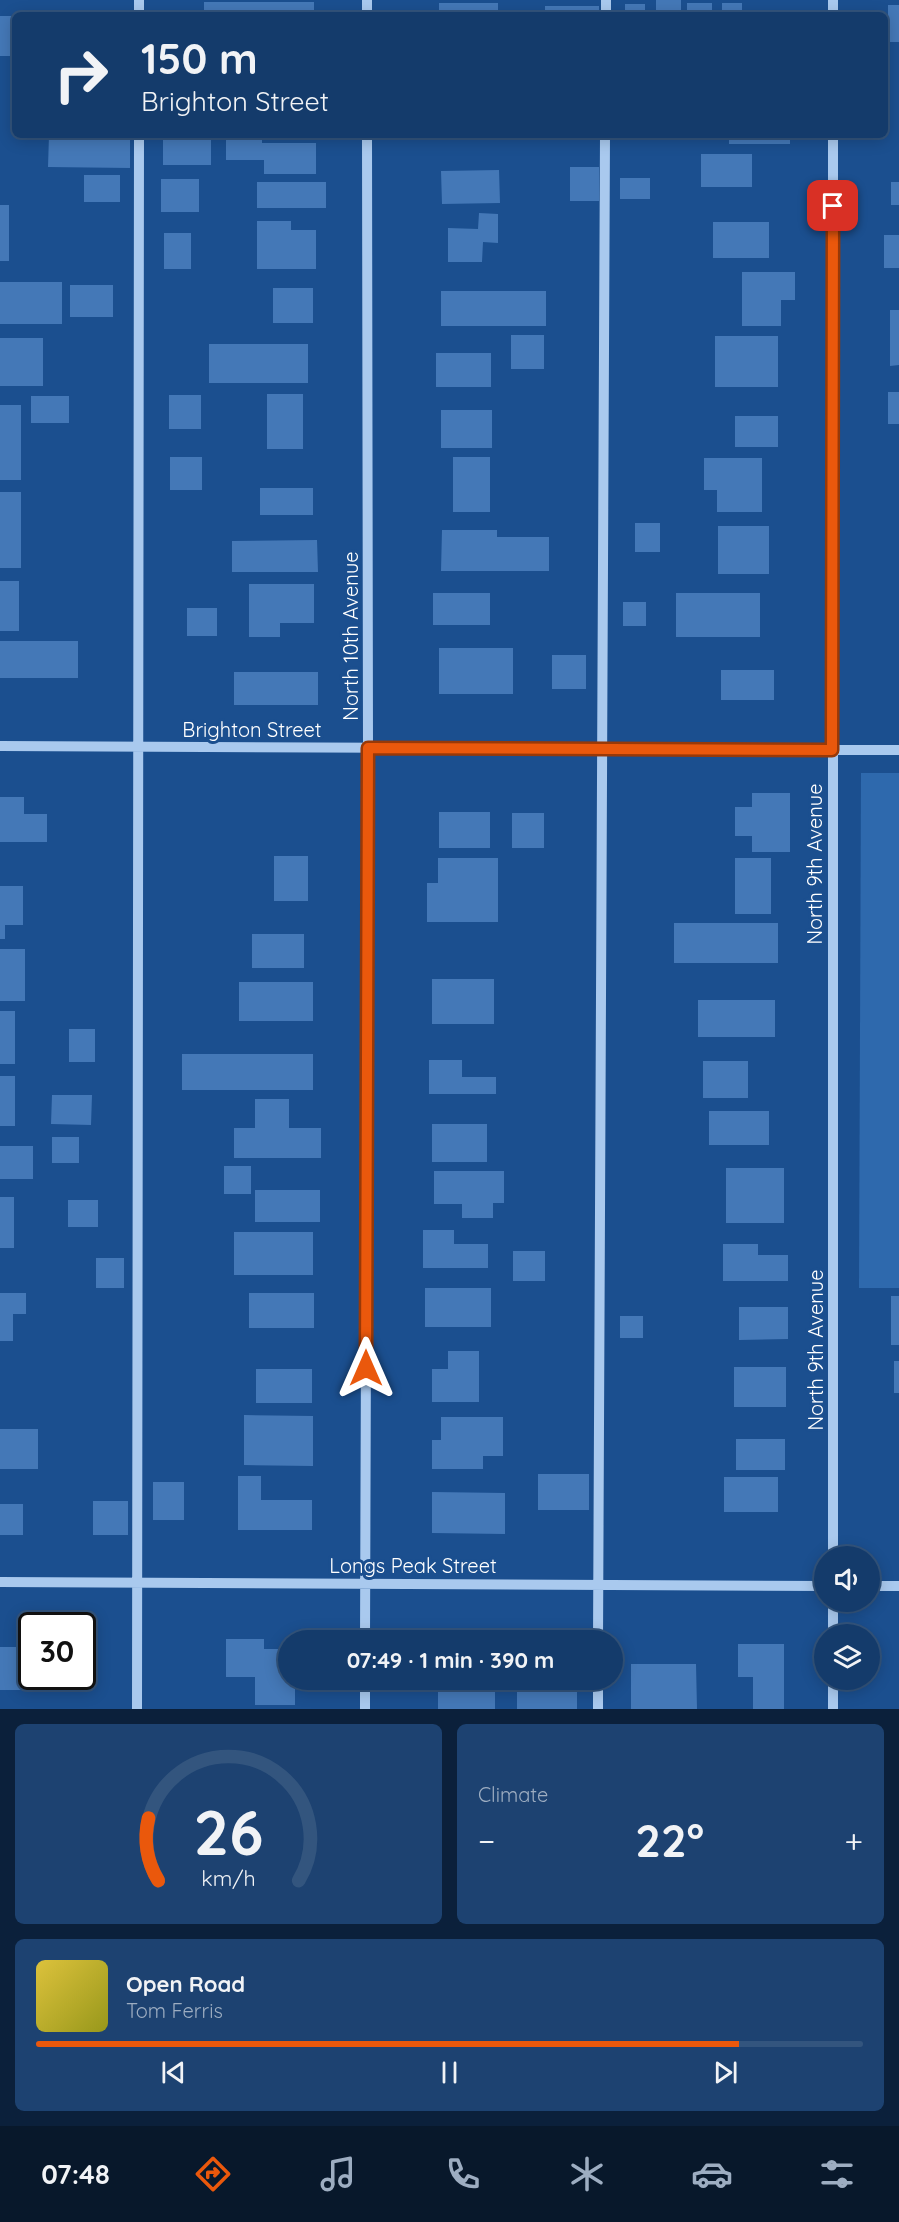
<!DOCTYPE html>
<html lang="en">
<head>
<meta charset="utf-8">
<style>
  body { margin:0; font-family:Quicksand,sans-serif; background:#1d4271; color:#f1f3f6; height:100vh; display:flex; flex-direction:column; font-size:22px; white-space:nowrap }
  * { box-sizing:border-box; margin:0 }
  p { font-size:20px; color:#9dadc1 }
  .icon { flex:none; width:33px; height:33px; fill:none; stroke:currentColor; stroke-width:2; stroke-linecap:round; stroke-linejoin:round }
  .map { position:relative; height:1709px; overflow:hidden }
  .drawer { display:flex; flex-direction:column; gap:15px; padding:15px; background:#0b203b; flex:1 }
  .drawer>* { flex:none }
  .hud { position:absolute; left:12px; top:12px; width:876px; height:126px; border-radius:9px; box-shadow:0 3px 15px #0003,0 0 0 2px #33557e; background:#143b6b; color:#f1f3f6; overflow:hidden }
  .buttons { position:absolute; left:814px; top:1546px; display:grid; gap:12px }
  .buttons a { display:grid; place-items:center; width:66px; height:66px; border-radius:50%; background:#143b6b; box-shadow:0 3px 15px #0003,0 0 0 2px #33557e; font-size:30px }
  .speed { position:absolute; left:18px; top:1612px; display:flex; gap:12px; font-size:30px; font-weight:700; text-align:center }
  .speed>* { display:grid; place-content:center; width:78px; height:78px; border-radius:50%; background:#143b6b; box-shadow:0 3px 15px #0003,0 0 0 2px #33557e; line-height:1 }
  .speed .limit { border:3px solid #111; border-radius:9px; background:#fff; color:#111 }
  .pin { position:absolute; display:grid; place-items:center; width:51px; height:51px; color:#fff; margin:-26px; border-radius:12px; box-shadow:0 3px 9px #0006 }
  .me { position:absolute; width:66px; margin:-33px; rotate:0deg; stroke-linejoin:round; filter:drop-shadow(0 0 4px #0008) }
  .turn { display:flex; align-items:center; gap:21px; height:126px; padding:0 30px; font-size:27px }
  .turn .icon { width:78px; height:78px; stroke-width:2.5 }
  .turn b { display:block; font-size:42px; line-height:51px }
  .big { font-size:45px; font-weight:700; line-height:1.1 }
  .drawer .card { flex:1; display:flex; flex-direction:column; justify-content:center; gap:9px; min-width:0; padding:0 21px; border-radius:9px; background:#1d4271 }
  .drawer .dial { align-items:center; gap:0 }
  .dial svg { height:156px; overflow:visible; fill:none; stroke:#33557e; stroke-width:7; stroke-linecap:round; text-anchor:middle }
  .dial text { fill:#f1f3f6; stroke:none }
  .song { display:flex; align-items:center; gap:18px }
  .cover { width:72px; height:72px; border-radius:9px; background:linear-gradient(135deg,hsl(50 70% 55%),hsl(60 70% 35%)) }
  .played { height:6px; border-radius:3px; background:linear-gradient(90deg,#ea580c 85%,#33557e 85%) }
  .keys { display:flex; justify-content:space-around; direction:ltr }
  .heat { display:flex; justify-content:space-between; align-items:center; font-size:33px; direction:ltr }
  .drawer .tiles { flex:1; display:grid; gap:15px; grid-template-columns:1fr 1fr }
  .card:last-child { grid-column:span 2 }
  .trip { position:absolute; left:278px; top:1630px; width:345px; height:60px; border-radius:30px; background:#143b6b; box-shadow:0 3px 15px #0003,0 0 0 2px #33557e; font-weight:700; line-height:60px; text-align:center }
  .tabs { display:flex; height:96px; justify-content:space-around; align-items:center; background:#08182b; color:#9dadc1 }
  .tabs .icon { width:42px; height:42px }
  .tabs .selected { color:#ea580c }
  .tabs b { font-size:27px; color:#f1f3f6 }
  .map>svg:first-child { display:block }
  .green { fill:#2e69ad }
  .building { fill:#4478b7 }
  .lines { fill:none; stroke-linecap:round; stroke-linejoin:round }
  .minor { stroke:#a9c9ee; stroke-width:10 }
  .route-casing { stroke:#983908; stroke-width:15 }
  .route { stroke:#ea580c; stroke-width:10 }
  .labels { text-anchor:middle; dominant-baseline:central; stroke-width:6; stroke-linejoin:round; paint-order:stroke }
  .street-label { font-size:20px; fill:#fff; stroke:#1b4f8f }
</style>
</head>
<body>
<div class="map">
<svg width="899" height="1709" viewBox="0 0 899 1709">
  <rect width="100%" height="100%" fill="#1b4f8f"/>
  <path class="green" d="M861,773H899V1288H859Z"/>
  <path class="building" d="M656,0H681V15H656Z
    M204,2H314V15H204Z
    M439,3H498V15H439Z
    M687,3H712V15H687Z
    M722,3H742V15H722Z
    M625,4H645V15H625Z
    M888,5H899V42H888Z
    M545,6H599V15H545Z
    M0,16H15V56H0Z
    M49,135H130V168L48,167Z
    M226,135H262V143H316V174H264V160H226Z
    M729,135H790V144H729Z
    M163,136H211V165H163Z
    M701,154H752V187H701Z
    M570,167H599V201H570Z
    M499,170L500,203L442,204L441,171Z
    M84,175H120V202H84Z
    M620,178H650V199H620Z
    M161,179H199V212H161Z
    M257,182H326V208H257Z
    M891,182H899V205H891Z
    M0,205H9V261H0Z
    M479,213L498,214V243L483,242L482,262H448V228L478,229Z
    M257,221H291V230H316V269H257Z
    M713,222H769V258H713Z
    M164,233H191V269H164Z
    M884,235H899V268H884Z
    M742,272H795V300H781V326H742Z
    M0,282H62V324H0Z
    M70,285H113V317H70Z
    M273,288H313V323H273Z
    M441,291H546V326H441Z
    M890,310H899V365L890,366Z
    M511,335H544V369H511Z
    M715,336H778V387H715Z
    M0,338H43V386H0Z
    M209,344H308V383H209Z
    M436,353H491V387H436Z
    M888,392H899V424H888Z
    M267,394H303V449H267Z
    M169,395H201V429H169Z
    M31,396H69V423H31Z
    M0,405H21V480H0Z
    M441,410H492V448H441Z
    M735,416H778V447H735Z
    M170,457H202V490H170Z
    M453,457H490V512H453Z
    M704,458H762V512H717V490H704Z
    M260,488H313V515H260Z
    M0,492H21V568H0Z
    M635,523H660V552H635Z
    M718,526H769V574H718Z
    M442,530H497V537H549V571H441Z
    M317,540L318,572H232V541Z
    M0,581H19V631H0Z
    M249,584H314V623H280V637H249Z
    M433,593H490V625H433Z
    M676,593H760V637H676Z
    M623,602H646V626H623Z
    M187,608H217V636H187Z
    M0,641H78V678H0Z
    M439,648H513V694H439Z
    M552,655H586V689H552Z
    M721,670H774V700H721Z
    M234,672H318V705H234Z
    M752,793H790V852H752V836H735V807H752Z
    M0,797H24V814H47V842H0Z
    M439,812H490V848H439Z
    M512,813H544V848H512Z
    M274,856H308V901H274Z
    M438,858H498V922H427V883H438Z
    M735,858H771V914H735Z
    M0,886H23V925H5V939H0Z
    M674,923H778V963H674Z
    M252,934H304V968H252Z
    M0,949H25V1001H0Z
    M432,979H494V1024H432Z
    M239,982H313V1021H239Z
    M698,1000H775V1037H698Z
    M0,1011H15V1064H0Z
    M69,1029H95V1062H69Z
    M182,1054H313V1090H182Z
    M429,1060H462V1077H496V1094H429Z
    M703,1061H748V1098H703Z
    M0,1076H15V1126H0Z
    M52,1095H92L91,1125L51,1124Z
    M255,1099H289V1128H321V1158H234V1128H255Z
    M709,1111H769V1145H709Z
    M432,1124H487V1162H432Z
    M52,1137H79V1163H52Z
    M0,1146H33V1179H0Z
    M224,1166H251V1194H224Z
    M726,1168H784V1223H726Z
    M434,1171H504V1203H493V1218H462V1204H434Z
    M255,1190H320V1222H255Z
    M0,1197H14V1248H0Z
    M68,1200H98V1227H68Z
    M423,1230H454V1244H488V1268H423Z
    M234,1232H313V1275H234Z
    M723,1244H758V1255H788V1281H723Z
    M513,1251H545V1281H513Z
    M96,1258H124V1288H96Z
    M425,1288H491V1327H425Z
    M0,1293H26V1314H13V1341H0Z
    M249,1293H314V1328H249Z
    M891,1296H899V1345H891Z
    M739,1307H788V1339L739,1340Z
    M620,1316H643V1338H620Z
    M448,1351H479V1402H432V1369H448Z
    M894,1361H899V1393H894Z
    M734,1367H786V1407H734Z
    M256,1369H312V1403H256Z
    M244,1415L313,1416V1466L244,1465Z
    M441,1417H503V1456H483V1469H432V1440H441Z
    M0,1429H38V1469H0Z
    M736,1439H785V1470H736Z
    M538,1474H589V1510H538Z
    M238,1476H261V1500H312V1530H238Z
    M724,1477H778V1512H724Z
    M153,1482H184V1520H153Z
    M432,1492L505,1493V1534L432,1533Z
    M93,1501H128V1535H93Z
    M0,1504H23V1535H0Z
    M226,1639H264V1649H288V1680H295V1705H255V1677H226Z
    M738,1644H784V1709H753V1677H738Z
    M0,1647H32V1677H62V1690H0Z
    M631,1664H696L697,1709H631Z
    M438,1680H495V1709H438Z
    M517,1680H577V1709H517Z"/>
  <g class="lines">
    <path class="minor" d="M139,0V15
      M367,0V15
      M606,15V0
      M833,15V0
      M833,135V1557
      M0,746L899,750
      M0,1582L825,1586
      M870,1586H899
      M833,1635V1602
      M365,1641L368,748L367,135
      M598,1641L605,135
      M365,1680V1709
      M598,1680V1709
      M137,1709L139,135
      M833,1709V1680"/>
  </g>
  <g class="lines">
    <defs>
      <path id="route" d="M366,1368L368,748L832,750L833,206"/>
    </defs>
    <use href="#route" class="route-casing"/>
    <use href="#route" class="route"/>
  </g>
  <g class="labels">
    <g class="street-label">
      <text transform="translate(350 636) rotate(-90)">North 10th Avenue</text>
      <text x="252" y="729">Brighton Street</text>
      <text transform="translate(814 864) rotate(-90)">North 9th Avenue</text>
      <text transform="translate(815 1350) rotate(-90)">North 9th Avenue</text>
      <text x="413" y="1565">Longs Peak Street</text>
    </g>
  </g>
</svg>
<div class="buttons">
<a><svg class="icon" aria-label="sound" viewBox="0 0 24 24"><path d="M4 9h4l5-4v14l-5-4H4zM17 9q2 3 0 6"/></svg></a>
<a><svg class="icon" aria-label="layers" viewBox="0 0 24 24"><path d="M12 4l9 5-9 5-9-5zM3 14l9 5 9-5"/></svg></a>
</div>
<div class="speed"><div class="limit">30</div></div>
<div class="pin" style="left:833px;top:206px;background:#d93025"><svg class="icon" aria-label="arrive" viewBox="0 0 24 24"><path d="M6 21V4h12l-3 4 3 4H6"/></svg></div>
<svg class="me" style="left:366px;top:1368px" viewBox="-20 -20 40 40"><path d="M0-17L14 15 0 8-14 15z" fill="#ea580c" stroke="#fff" stroke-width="4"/></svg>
<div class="trip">07:49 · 1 min · 390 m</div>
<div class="hud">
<div class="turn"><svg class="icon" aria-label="right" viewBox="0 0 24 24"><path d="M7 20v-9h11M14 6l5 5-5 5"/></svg><div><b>150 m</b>Brighton Street</div></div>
</div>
</div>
<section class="drawer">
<div class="tiles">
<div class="card dial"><svg viewBox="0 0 100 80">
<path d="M14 69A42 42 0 1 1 86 69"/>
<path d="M14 69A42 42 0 0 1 9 37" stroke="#ea580c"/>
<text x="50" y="56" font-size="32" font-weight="700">26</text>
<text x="50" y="72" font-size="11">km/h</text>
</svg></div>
<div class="card"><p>Climate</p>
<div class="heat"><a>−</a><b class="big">22°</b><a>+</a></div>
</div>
<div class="card">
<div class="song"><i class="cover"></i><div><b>Open Road</b><p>Tom Ferris</p></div></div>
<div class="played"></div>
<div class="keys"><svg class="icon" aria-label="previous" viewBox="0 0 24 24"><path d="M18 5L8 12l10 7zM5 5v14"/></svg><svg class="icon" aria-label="pause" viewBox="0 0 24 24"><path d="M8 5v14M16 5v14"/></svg><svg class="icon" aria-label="next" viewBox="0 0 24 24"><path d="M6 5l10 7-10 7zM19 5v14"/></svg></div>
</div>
</div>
</section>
<nav class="tabs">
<b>07:48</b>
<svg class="icon selected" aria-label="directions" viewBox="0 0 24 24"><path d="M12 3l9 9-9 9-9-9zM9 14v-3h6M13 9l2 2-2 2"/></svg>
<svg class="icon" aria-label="music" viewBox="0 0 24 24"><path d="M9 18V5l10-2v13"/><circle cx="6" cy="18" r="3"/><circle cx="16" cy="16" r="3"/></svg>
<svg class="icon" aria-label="phone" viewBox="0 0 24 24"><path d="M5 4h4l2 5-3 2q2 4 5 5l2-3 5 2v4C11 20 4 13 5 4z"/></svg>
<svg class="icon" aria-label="climate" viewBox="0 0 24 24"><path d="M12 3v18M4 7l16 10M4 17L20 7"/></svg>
<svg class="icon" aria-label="car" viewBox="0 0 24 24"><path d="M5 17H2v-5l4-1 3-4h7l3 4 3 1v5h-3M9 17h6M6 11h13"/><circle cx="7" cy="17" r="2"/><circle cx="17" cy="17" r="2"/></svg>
<svg class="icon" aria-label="filters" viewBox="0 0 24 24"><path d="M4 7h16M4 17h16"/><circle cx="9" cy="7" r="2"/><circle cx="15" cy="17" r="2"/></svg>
</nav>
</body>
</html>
